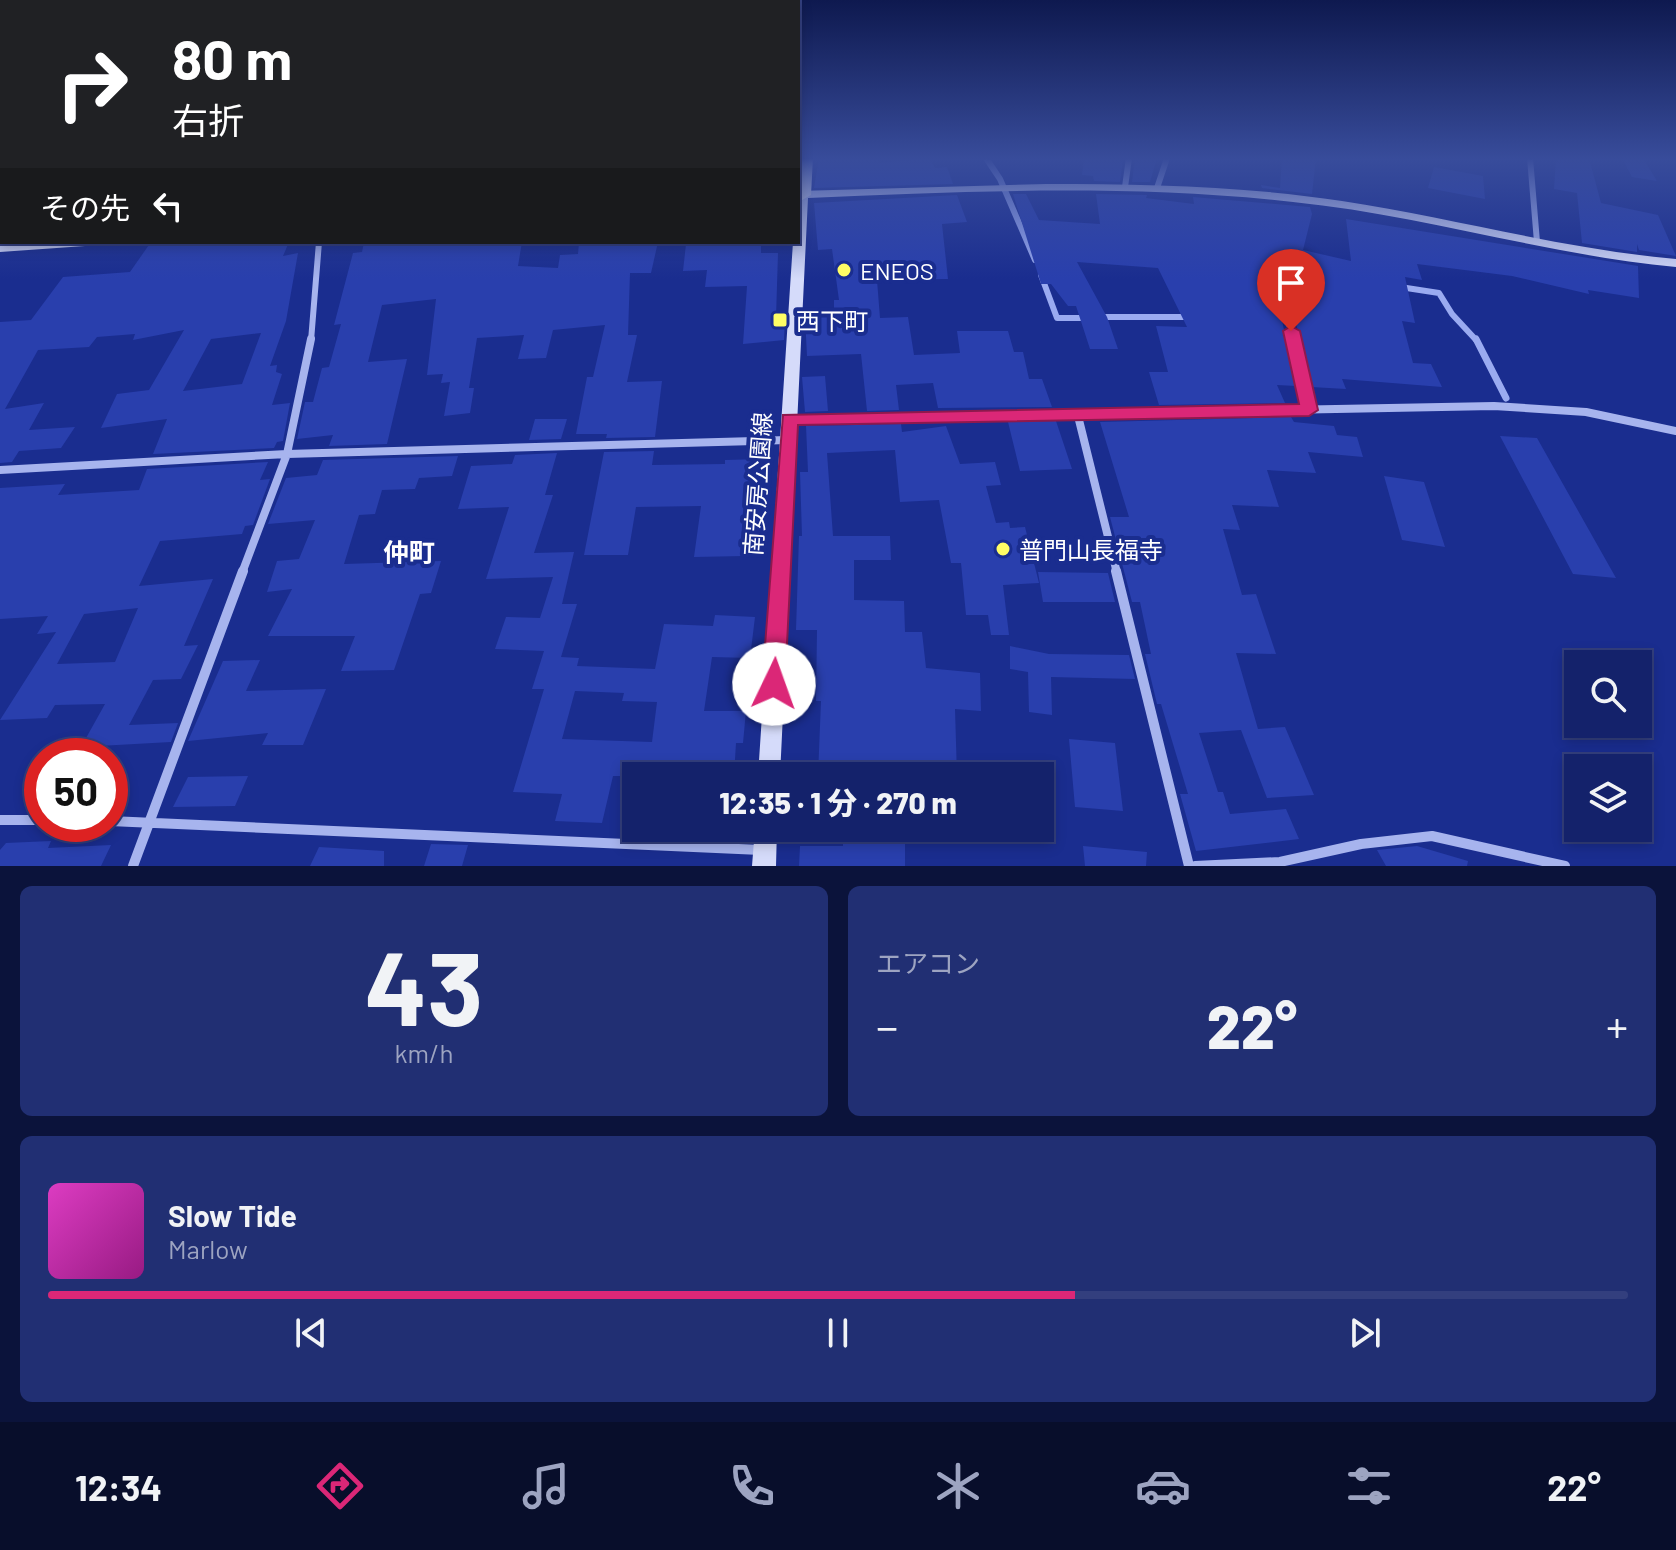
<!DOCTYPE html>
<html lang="ja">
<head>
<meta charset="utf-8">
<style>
  body { margin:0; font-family:Barlow,"Noto Sans JP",sans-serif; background:#212f73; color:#f1f3f6; height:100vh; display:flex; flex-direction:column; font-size:30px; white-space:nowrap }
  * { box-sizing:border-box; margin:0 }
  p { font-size:26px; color:#9da4c1 }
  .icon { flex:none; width:44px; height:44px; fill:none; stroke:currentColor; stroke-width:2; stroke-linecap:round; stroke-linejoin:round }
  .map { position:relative; height:866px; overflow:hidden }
  .drawer { display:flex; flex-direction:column; gap:20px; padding:20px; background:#0b133b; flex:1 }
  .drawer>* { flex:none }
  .top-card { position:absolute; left:0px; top:0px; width:800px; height:244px; box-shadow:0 4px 12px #0003,0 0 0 2px #333f7e; background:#202124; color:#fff; overflow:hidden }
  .fabs { position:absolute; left:1564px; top:650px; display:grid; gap:16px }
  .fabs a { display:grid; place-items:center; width:88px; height:88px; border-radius:0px; background:#14226b; box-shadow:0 4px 12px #0003,0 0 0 2px #333f7e; font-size:40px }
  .speed { position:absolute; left:24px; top:738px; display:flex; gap:16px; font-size:40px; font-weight:700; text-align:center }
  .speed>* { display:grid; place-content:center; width:104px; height:104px; border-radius:50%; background:#14226b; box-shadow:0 4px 12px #0003,0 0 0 2px #333f7e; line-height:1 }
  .speed .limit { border:12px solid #d22; background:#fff; color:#111 }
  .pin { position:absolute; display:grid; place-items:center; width:68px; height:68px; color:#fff; margin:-82px -34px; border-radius:50% 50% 50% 0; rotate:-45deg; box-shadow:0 0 8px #0007 }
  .pin .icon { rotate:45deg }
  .me { position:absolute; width:88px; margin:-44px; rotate:3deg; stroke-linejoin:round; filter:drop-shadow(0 0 6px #0008) }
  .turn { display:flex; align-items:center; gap:28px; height:168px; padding:0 40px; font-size:36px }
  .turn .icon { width:104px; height:104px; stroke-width:2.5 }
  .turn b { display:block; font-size:56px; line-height:68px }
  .then { display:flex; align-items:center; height:76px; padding:0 40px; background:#0003; gap:16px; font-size:30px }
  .big { font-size:60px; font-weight:800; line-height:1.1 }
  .drawer .tile { flex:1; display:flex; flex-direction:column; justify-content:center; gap:12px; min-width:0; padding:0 28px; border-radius:12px; background:#212f73 }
  .drawer .dial { align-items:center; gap:0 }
  .dial b { font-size:104px; line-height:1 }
  .song { display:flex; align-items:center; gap:24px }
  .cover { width:96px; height:96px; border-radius:12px; background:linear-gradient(135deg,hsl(310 70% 55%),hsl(310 70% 35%)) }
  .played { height:8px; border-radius:4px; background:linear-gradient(90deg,#db2777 65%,#333f7e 65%) }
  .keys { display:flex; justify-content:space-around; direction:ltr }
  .heat { display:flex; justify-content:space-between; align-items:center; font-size:44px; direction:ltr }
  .drawer .tiles { flex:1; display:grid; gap:20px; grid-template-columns:1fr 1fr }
  .tile:last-child { grid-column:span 2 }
  .trip { position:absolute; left:622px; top:762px; width:432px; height:80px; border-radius:0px; background:#14226b; box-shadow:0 4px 12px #0003,0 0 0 2px #333f7e; font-weight:800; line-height:80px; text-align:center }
  .tabs { display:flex; height:128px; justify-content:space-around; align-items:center; background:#080e2b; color:#9da4c1 }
  .tabs .icon { width:56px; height:56px }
  .tabs .current { color:#db2777 }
  .tabs b { font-size:36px; color:#f1f3f6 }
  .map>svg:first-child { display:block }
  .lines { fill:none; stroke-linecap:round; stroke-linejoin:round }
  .stream-far1 { stroke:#9aabf1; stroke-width:6 }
  .stream { stroke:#9aabf1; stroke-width:7 }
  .building { fill:#293fad; fill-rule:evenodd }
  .street-far2 { stroke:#a7b4ee; stroke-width:6 }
  .street-far1 { stroke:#a7b4ee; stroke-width:8 }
  .street { stroke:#a7b4ee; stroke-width:10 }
  .secondary { fill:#d5dbfa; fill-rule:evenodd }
  .highway { fill:#fff; fill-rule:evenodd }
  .route { fill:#db2777; stroke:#8e194d; stroke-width:2 }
  .poi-dot { fill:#fffd65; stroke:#1a2d8f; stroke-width:3 }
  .labels { text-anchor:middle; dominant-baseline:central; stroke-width:8; stroke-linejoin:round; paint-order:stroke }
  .poi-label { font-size:24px; fill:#fff; stroke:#1a2d8f; text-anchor:start }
  .street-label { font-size:24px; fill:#fff; stroke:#1a2d8f }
  .neighbourhood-label { font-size:26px; font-weight:bold; fill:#fff; stroke:#1a2d8f }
</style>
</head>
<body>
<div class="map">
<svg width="1676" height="866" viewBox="0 0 1676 866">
  <rect width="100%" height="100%" fill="#1a2d8f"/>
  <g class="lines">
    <path class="stream-far1" d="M986,158L1000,179L1035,260
      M1041,275L1057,318H1087
      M1400,287L1439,293L1452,314L1477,341
      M1100,317H1191"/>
    <path class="stream" d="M1476,339L1506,398"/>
  </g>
  <path class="building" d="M819,158H877L879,163L930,158L935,168L947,167L953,184L814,188Z
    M1084,158L1123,159L1120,182L1094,181L1093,176L1082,175Z
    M1135,158H1157L1150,182H1132Z
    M1282,158H1316L1312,194L1262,188L1261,185L1280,188Z
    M1556,158H1589L1601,203L1658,215L1676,256L1639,250L1637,244V252L1582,243L1577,193L1554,189Z
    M1622,158H1643L1657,181L1632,177Z
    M1434,167L1483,176L1485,199L1428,188Z
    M1013,194H1026L1039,220L1100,224L1096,194L1147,195L1146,198L1194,204L1193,197L1310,207L1312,214L1303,250L1351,261L1346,219L1638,266L1639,298L1588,290L1589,294L1512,276L1417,264L1422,280L1405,277L1415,323L1402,321L1413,363L1431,364L1442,387L1342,379L1346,389L1311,387L1286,281L1278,276L1274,283L1296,386L1277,385L1285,403L1159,405L1149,372H1168L1156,326L1187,327L1158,268L1077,262L1107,317L1118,349H1090L1076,306H1068L1051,284H1041Z
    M957,195L967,222L942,224L948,279L877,280L880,318L908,317L914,355L960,353L957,331H1008L1014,352H1023L1029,379H1042L1052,407L938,408L933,383L896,385L899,410L867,411L861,354L807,356L805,317L834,316V300H839L832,249L818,250L814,203Z
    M151,242H289L283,256L298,253L286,321L270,366L277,365L276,372L282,374L272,405L290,403L283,441L277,442L274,448L153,454L167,419L101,428L117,394L149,390L184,330L133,340L135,334L97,337L89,347L38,350L5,409L44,403L29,430L75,427L61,448L19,451L12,462L0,463V322L31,320L63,277L130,272ZM261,333L242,384L183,391L211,339Z
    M364,242H522L518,266L558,268L560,255L578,254L579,242H658L651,273H630L628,335H637L627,382L662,381L655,437L606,438L607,434H576L587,377H593L605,325L553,330L546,358L518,359L524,335L477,338L469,388H474L470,413L444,416L450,382L441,383L443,374L427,375L436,299L382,305L368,362L407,359L387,444L329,446L333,435L297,439L305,402H313L322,368L329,367L341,324L334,325L353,253L362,252Z
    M761,242V253H778L776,318H785L784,340L743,344L747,286L705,287L707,270L683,271L686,244Z
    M825,376L828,411L805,412L802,377Z
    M1291,417L1294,422L1334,426L1337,435L1357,437L1363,457L1308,452L1316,473L1267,470L1279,507L1232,505L1240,530L1223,529L1242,595L1256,594L1276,654L1236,653L1258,729L1285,727L1314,795L1267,798L1241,730L1199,733L1218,792H1223L1230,814L1286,809L1299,839L1196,851L1180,794H1188L1161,704H1157L1145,654H1151L1140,602H1132L1110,517H1129L1100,422Z
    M535,419H567L561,439L529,440Z
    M1056,421L1072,469L1020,471L1008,422Z
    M901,424L902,432L946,426L960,464L995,462L1001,485L986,486L996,523L1009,522L1010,528L1025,527L1039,583L1003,585L1009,635H991L988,615H966L961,563H951L939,500L900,502L895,450L827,453L833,536H890L891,560H854V600L904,601L905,632H922L926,668L980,673L981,711L955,709L957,776H818L821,701H816L817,630H796L799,536H802L800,472H808L806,426Z
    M1500,436L1537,438L1616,578L1573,574Z
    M654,451L652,465L725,464V460L763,459V474H767L764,509H747L744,556L694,557L701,506L636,507L628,555H584L604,452Z
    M557,453L545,495H553L534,553L574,552L562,604H577L561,657L579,658L577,666L655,669L664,624L713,626L715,615L755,617L750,658L712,657L704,711H746L743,743H736L734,776H613L602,823L555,821L562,794L513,792L544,689H532L544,651L495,649L506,617L540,618L553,577L486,579L509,507L458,509L471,466L512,464L515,455ZM575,691L624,693L622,701L657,702L652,742L562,739Z
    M458,456L452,476L419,478L415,489L382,490L375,514L359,515L344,564L441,561L431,593L420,594L394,670L341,671L355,636H268L292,589L267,592L277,561L299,559L315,520L268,524L286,478L317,475L323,460Z
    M268,462L260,480L270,479L253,525L245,526L242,534L160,541L139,586L213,579L184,646L198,645L181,679L153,680L129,725L178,723L171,742L81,747L105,704L55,705L47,718L0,720L56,632L37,634L48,616L0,619V488L65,484L58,495L139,490L147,469ZM138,608L115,662L57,664L84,614Z
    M1384,476L1424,482L1445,547L1402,540Z
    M1038,572L1108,573L1115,602H1043Z
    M1010,646L1049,654L1129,655L1135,679L1051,677L1052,715L1029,712L1028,672L1010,669Z
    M260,660L246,691L326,689L303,745H262L268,733L188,741L223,661Z
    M1069,739L1115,743L1123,811L1075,807Z
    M248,776L235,806L173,807L188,777Z
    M843,838L905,841V866H799L800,846H843Z
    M51,841L48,848L111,845L101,866H0V850L6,843Z
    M431,844L468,845L462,866H424Z
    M1083,846L1147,852L1146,866H1085Z
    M1417,846L1468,861L1467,866H1386L1377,850Z
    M319,847L384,851V866H310Z"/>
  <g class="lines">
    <path class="street-far2" d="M1530,158L1537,242
      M1125,187L1129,158
      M1157,188L1167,158
      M1280,282L1293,341
      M311,341L319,242"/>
    <path class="street-far1" d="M1293,339L1309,410
      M1077,412L1117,573
      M790,419L1494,406L1586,412L1676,431
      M0,470L287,454L787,440
      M242,573L287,454L311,339"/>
    <path class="street" d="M1116,571L1189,866
      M0,820H42
      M110,821L761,850
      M133,866L243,571
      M1195,866L1280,862L1361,844L1432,836L1565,866"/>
    <path class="secondary" d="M1046,184C1145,184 1244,186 1342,201C1454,218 1563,249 1676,259V267C1547,255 1422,215 1293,202C1132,184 969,191 808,198L780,776H758L793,242H798V191Z
      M30,242H91L85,246L0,252V244Z
      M755,828H777L776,866H752Z"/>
    <path class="highway" d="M798,158H813L811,195L802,200L798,199Z"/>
  </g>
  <linearGradient id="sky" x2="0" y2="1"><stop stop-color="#0e194f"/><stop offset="0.57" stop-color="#384c9b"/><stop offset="1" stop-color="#384c9b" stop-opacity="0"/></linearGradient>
  <rect width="1676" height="279" fill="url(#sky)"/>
  <path class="route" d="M1291,326L1300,331L1318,410L1309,416L798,425L785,684L782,692L774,695L766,692L762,684L783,415L1299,404L1283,331Z"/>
  <g class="poi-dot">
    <circle cx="844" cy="270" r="8"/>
    <rect x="772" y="312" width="16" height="16" rx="4"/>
    <circle cx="1003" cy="549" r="8"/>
  </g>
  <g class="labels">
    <g class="poi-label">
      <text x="860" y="270">ENEOS</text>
      <text x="796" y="320">西下町</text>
      <text x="1019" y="549">普門山長福寺</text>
    </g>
    <g class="street-label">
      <text transform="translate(757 484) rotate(-86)">南安房公園線</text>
    </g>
    <g class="neighbourhood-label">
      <text x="409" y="551">仲町</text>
    </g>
  </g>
</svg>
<div class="fabs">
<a><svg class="icon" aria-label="search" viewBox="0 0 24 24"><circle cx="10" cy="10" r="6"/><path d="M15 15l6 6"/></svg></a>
<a><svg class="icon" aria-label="layers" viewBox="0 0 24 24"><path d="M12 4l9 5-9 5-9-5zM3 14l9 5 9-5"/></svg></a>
</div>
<div class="speed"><div class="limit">50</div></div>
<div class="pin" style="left:1291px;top:331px;background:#d93025"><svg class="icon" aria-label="arrive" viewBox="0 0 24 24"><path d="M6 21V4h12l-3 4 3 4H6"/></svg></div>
<svg class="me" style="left:774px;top:684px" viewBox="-20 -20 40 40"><circle r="19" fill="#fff"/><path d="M0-13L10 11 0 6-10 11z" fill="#db2777"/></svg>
<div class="trip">12:35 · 1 分 · 270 m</div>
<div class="top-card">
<div class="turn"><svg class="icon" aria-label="right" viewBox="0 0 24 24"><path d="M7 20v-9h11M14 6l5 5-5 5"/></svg><div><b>80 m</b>右折</div></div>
<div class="then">その先<svg class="icon" aria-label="left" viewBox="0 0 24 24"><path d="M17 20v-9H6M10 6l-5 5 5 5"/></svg></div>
</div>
</div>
<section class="drawer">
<div class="tiles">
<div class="tile dial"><b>43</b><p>km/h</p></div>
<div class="tile"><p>エアコン</p>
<div class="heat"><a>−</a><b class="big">22°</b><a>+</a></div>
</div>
<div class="tile">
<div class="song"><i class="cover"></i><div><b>Slow Tide</b><p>Marlow</p></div></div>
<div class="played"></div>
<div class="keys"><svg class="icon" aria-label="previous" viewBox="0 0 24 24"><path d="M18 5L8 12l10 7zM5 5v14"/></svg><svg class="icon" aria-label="pause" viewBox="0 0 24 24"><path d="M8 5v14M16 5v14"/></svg><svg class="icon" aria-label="next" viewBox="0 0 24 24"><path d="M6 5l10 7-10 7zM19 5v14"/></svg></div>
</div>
</div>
</section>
<nav class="tabs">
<b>12:34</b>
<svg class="icon current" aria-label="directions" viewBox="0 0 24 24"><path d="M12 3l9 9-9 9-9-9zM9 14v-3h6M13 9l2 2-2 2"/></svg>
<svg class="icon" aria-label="music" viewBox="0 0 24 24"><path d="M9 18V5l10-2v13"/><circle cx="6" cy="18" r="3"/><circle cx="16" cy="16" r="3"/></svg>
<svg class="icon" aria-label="phone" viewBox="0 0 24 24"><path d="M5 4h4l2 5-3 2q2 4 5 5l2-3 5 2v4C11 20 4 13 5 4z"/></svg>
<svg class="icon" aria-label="climate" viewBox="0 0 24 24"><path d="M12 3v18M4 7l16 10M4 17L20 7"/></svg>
<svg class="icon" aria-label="car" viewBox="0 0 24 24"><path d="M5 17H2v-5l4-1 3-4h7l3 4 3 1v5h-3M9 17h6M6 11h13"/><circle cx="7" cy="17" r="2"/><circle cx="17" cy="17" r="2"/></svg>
<svg class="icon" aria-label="filters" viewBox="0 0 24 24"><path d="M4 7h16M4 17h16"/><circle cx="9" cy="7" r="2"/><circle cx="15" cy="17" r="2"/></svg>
<b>22°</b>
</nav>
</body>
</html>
